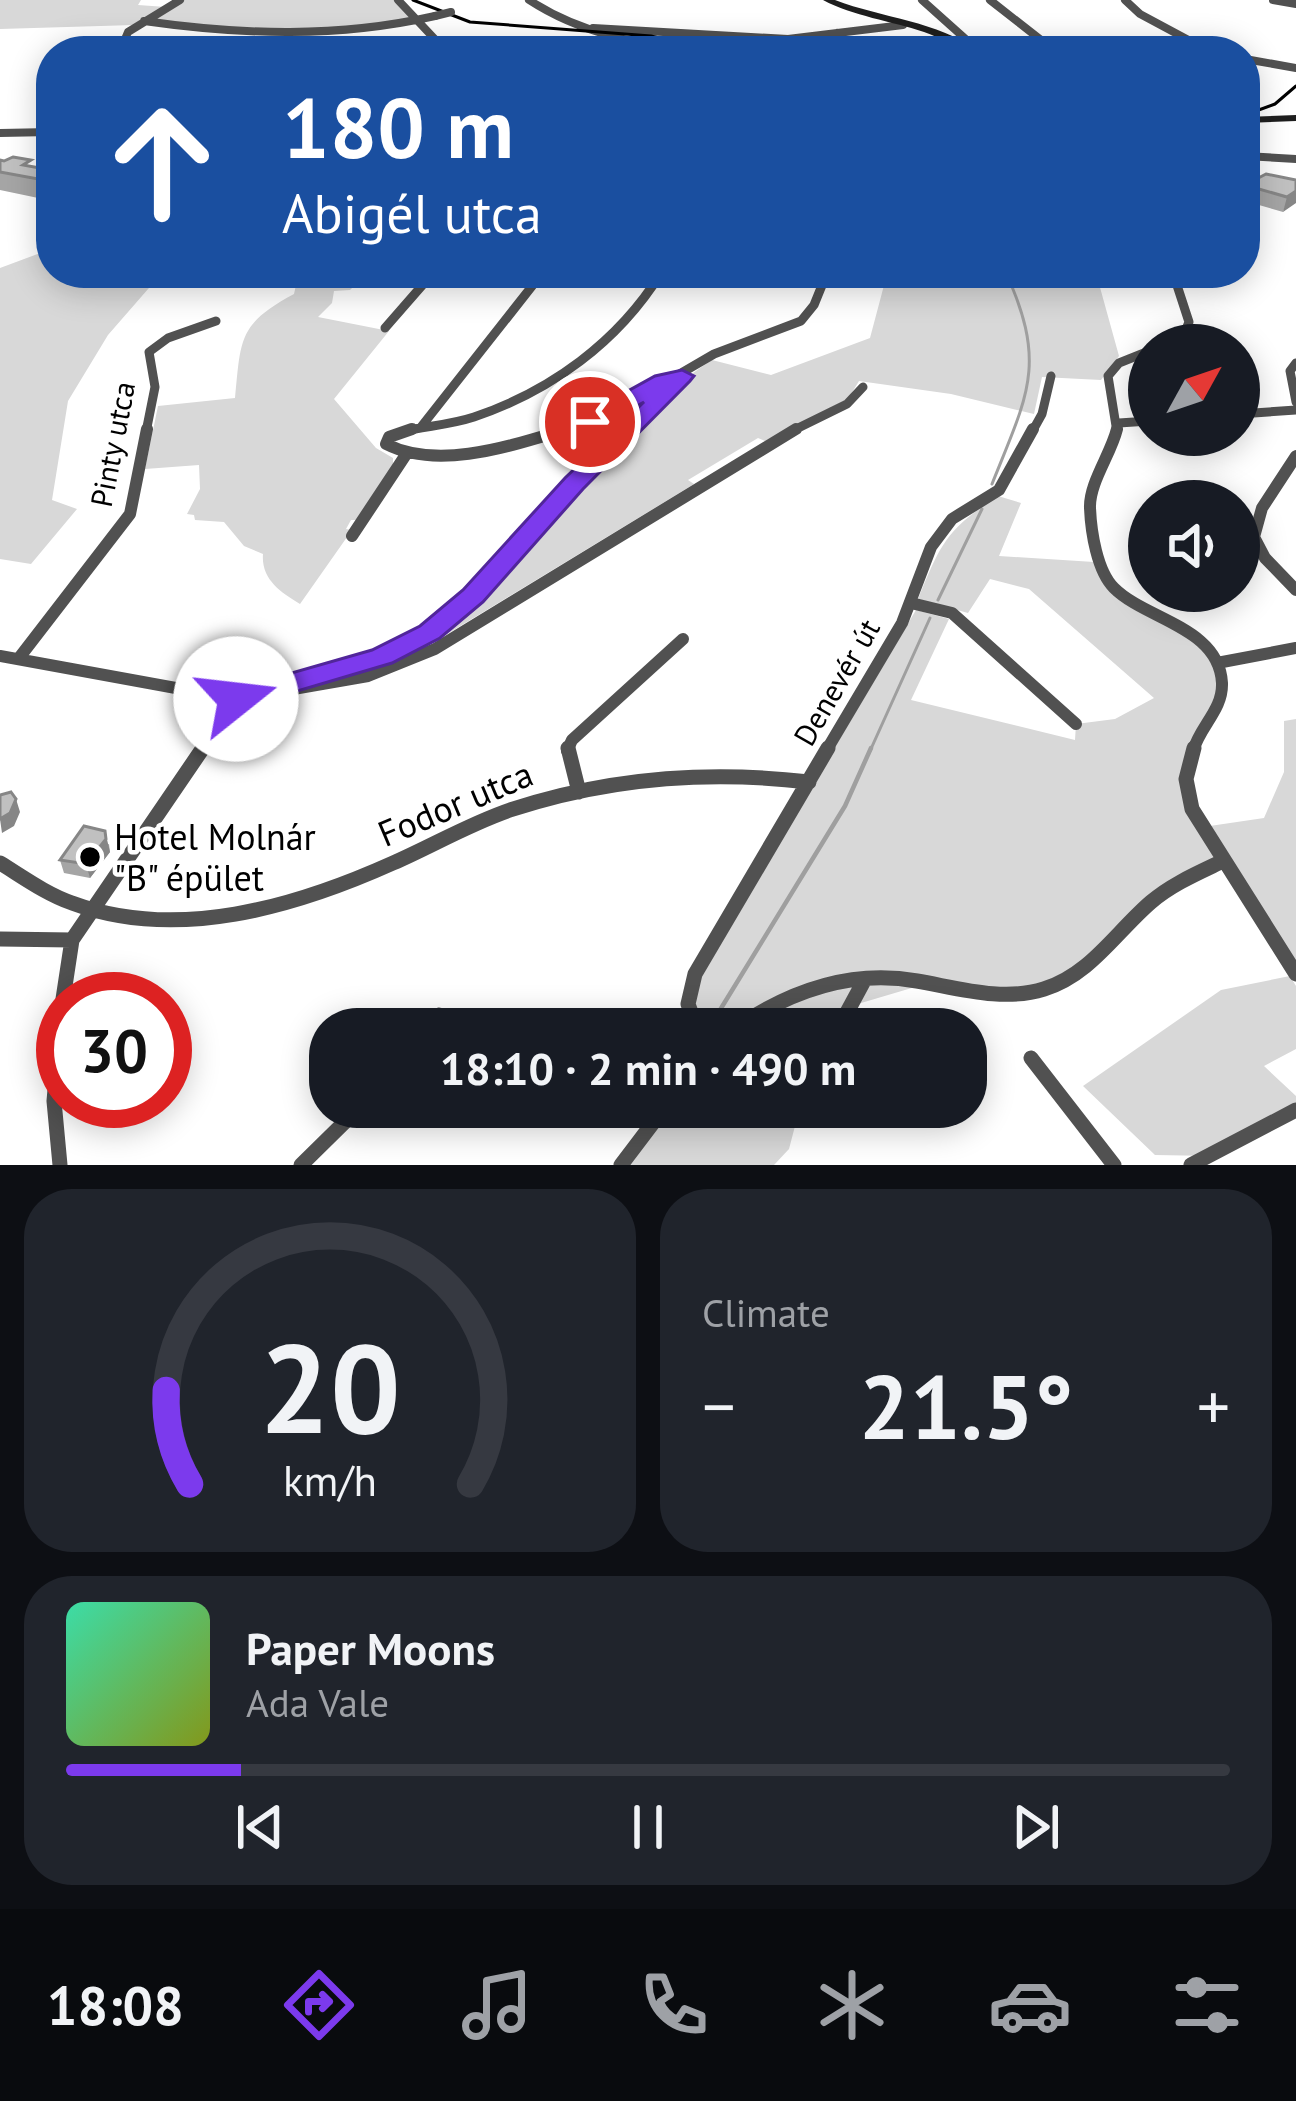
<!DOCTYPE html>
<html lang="en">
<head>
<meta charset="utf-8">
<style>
  body { margin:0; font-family:"PT Sans",sans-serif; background:#20242c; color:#f1f3f6; height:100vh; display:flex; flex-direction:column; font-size:45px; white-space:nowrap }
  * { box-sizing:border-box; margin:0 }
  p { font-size:39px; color:#9ea1a6 }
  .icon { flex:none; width:66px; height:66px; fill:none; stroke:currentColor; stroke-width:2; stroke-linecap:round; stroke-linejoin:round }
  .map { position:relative; height:1165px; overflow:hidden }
  .panel { display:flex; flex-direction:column; gap:24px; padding:24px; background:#0d0f14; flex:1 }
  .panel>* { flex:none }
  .hud { position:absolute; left:36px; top:36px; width:1224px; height:252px; border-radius:48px; box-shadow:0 6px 30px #0003; background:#1a4fa0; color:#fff; overflow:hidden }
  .needle { width:78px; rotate:50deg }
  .tools { position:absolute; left:1128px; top:324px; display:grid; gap:24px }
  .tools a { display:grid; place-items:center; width:132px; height:132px; border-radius:50%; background:#171b24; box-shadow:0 6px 30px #0003; font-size:60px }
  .speed { position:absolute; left:36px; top:972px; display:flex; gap:24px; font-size:60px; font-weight:700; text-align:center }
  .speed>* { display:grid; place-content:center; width:156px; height:156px; border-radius:50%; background:#171b24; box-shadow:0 6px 30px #0003; line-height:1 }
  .speed .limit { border:18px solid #d22; background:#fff; color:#111 }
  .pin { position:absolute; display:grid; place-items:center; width:102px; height:102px; color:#fff; margin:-51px; border:6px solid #fff; border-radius:50%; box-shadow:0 3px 12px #0007 }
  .me { position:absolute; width:132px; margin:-66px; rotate:74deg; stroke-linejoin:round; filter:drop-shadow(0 0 9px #0008) }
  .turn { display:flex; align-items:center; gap:42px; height:252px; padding:0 48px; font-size:54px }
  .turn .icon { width:156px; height:156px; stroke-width:2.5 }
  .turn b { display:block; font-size:84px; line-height:102px }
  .big { font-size:90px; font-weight:700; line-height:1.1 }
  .panel .card { flex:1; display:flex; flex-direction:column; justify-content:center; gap:18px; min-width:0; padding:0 42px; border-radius:48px; background:#20242c }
  .panel .dial { align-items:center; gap:0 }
  .dial svg { height:312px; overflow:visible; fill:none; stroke:#363941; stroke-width:7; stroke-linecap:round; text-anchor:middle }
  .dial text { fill:#f1f3f6; stroke:none }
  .song { display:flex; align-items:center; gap:36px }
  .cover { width:144px; height:144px; border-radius:18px; background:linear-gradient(135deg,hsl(160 70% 55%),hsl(70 70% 35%)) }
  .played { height:12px; border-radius:6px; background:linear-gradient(90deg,#7c3aed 15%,#363941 15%) }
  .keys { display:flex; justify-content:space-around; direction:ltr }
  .heat { display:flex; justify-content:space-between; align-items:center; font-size:66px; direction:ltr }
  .panel .tiles { flex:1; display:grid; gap:24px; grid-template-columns:1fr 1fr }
  .card:last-child { grid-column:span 2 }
  .trip { position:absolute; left:309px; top:1008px; width:678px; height:120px; border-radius:48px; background:#171b24; box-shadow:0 6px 30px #0003; font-weight:700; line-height:120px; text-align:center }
  .tab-bar { display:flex; height:192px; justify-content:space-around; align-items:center; background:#090b0e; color:#9ea1a6 }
  .tab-bar .icon { width:84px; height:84px }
  .tab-bar .on { color:#7c3aed }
  .tab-bar b { font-size:54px; color:#f1f3f6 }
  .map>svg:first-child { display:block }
  .green { fill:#d8d8d8 }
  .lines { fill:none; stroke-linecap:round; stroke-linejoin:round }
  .stream-far1 { stroke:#9f9f9f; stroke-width:3 }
  .stream { stroke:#9f9f9f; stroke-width:4.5 }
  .street-far3 { stroke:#515151; stroke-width:8 }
  .street-far2 { stroke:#515151; stroke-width:9 }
  .street-far1 { stroke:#515151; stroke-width:12 }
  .street { stroke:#515151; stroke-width:15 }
  .secondary { fill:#1e1e1e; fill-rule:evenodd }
  .tram { stroke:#000; stroke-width:3 }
  .street-bridge { stroke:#515151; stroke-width:8 }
  .wall { fill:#a5a5a5 }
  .shaded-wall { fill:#868686 }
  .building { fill:#c0c0c0; stroke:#868686; stroke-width:3 }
  .route { fill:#7c3aed; stroke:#51269a; stroke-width:3 }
  .poi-dot { fill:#000; stroke:#fff; stroke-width:4.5 }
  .labels { text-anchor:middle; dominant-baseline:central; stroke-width:9; stroke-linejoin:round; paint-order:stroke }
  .street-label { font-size:30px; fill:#000; stroke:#fff }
  .near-street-label { font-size:36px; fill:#000; stroke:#fff }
  .near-poi-label { font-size:36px; fill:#000; stroke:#fff; text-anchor:start }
</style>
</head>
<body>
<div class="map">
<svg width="1296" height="1165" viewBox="0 0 1296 1165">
  <rect width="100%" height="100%" fill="#fff"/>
  <path class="green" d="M0,0H141L138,5L166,7L134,25L0,29Z
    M184,0H395L412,17C331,39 235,34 153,20Z
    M51,249V273H162L108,335L68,401L52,500L77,509L31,564L0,559V268Z
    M287,273H367L350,290L334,291L332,303L318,317L389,331L334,399L376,448L393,458V465L358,520H351L346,529L352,530L300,604C280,592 261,579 263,554L244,546L224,522L195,520L194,515L187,514L200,489L199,465L145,469L158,406L235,398C241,339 238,324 294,294L298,276Z
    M1096,273L1119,356L1101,380L1042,377L1034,414L951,394L859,381L848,399L765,441L758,438L688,480L694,484L411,656L407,650C528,575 593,437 712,360L771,375L870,338L887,274Z
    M998,496L1021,503L999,556L1094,562L1106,587L1199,639L1222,681L1186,779L1203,827L1264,818L1284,772V721L1296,719V974L1222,861L1181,881L1078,972L1015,997L942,979L851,1006L838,1029H697L687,992L916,610L949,619L911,700L1075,740L1076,724L1115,719L1154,698L1029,589L990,579L968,613L918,599C941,543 946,530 998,496Z
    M1290,976L1296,986V1049L1264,1066L1296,1096V1110L1213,1156L1155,1155L1083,1086L1221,990Z
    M665,1107H800L789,1149L774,1165H621Z"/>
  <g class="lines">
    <path class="stream-far1" d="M992,484C1027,396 1048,365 1006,273
      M938,600L982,509
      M870,751L930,618"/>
    <path class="stream" d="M720,1010L845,806L871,748"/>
    <path class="street-far3" d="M398,0L446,51
      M529,0C581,34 640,45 701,51
      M922,0L979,51
      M990,0L1055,51
      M1125,0L1140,14L1209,51
      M1273,0L1296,4
      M144,21C242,35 338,38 435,16
      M593,28L788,39L903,25
      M837,33L852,51
      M1134,50L1178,47
      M120,51L128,32L180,0
      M485,51L572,44
      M1245,59L1296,68
      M0,133L51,132
      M1245,156L1296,159"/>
    <path class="street-far2" d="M385,328L433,273
      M1172,345L1182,339L1189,322L1173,273
      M1296,363L1290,371L1296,402
      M1239,414L1296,410
      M1119,423L1149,421
      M421,427L540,276
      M146,432L155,387L149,352L168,338L216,321
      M401,432C425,426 450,425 474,417C551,391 618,342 661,273
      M557,432L623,407L714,354L801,321L814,305L827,273
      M626,432L681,375
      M790,432L847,404L863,387
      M1032,432L1042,414L1051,376
      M1117,432L1108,376L1119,363L1149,351"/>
    <path class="street-far1" d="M412,429L389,437L386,444C439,471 513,445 567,429
      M1117,429C1111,454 1089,483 1090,508C1091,532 1097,571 1114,588C1146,620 1219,627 1222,683C1223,710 1200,726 1193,751
      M1296,456L1262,508L1254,537L1265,558L1296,590
      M352,536L405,456
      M911,603L952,613L1076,724
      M0,656L236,699L368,676L435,649L796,429
      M19,658L130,514L147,429
      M1217,663L1296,648
      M289,684L382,656L449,618L629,429
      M201,751L236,699
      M567,751L572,740L683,639
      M826,751L902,623L931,547L952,519L999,490L1033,429"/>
    <path class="street" d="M568,748L579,792
      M1194,748L1186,779L1192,809L1296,974
      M0,863C23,877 46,894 72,903C177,942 295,907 393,863C432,846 469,824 510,810C607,778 707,770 809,782
      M0,939L72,940
      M63,999L72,940L203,748
      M427,1029L439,1015
      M697,1029L688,1004L695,974L828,748
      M734,1029C788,992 851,969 917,981C958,988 1003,1002 1044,989C1090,975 1116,932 1151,902C1172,884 1198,873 1223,861
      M838,1029L865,979
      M1031,1058L1114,1165
      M60,1165L54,1101L63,1001
      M301,1165L360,1107
      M621,1165L665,1107
      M1191,1165L1296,1110"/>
    <path class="secondary" d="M823,0H835C882,18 937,21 979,51C960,51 942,38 924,32C891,21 853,16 823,0Z
      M1296,115V121L1245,123V117Z"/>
    <path class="tram" d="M413,0L470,22L651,36L713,51
      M1245,115L1275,104L1296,86"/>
    <path class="street-bridge" d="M435,16L451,12"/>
  </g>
  <path class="wall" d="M0,160L51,170L43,199L0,190Z
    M1296,180L1283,212L1245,201V184Z
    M109,844L110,852L90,878L64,873L60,860Z"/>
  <path class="shaded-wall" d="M51,172V194L43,199L38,179Z
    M1296,191V203L1283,212L1287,197Z
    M16,799L20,812L14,826L2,833L0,819Z
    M105,831L110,852L90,878L86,864Z"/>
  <path class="building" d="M13,157L31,160L23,165L51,170V172L38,179L0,172V160L4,161Z
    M1266,174L1296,180V191L1287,197L1245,185Z
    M11,792L16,799L10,813L0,819V795Z
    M84,826L105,831L106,839L86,864L60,860Z"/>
  <path class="route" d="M682,370L694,376L690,381L583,489L483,602L440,638L392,663L236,709L225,706L221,699L225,692L372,650L420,626L463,590L565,478L644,402L598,427H581V417L655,376Z"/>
  <circle class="poi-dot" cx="90" cy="857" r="12"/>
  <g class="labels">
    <g class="street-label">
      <text transform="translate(112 444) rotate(-79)">Pinty utca</text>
      <text transform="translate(836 682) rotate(-60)">Denevér út</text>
    </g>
    <g class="near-street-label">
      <text transform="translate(455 803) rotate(-23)">Fodor utca</text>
    </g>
    <g class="near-poi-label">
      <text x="114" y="836">Hotel Molnár<tspan x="114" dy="41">"B" épület</tspan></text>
    </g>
  </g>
</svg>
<div class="tools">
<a><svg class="needle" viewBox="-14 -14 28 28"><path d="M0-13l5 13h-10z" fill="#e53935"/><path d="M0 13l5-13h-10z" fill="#9ea1a6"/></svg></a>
<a><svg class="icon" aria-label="sound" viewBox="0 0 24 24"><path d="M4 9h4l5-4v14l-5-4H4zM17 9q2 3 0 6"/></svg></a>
</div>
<div class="speed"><div class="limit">30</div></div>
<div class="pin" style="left:590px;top:422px;background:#d93025"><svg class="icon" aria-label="arrive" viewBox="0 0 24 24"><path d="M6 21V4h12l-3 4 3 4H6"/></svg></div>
<svg class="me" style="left:236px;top:699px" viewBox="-20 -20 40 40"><circle r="19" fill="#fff"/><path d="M0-13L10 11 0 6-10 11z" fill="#7c3aed"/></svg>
<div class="trip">18:10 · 2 min · 490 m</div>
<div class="hud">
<div class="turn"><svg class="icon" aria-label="ahead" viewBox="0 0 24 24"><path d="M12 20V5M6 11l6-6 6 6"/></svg><div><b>180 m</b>Abigél utca</div></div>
</div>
</div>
<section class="panel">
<div class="tiles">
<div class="card dial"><svg viewBox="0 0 100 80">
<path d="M14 69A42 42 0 1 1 86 69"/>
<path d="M14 69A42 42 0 0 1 8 45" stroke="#7c3aed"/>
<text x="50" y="56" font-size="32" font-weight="700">20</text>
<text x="50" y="72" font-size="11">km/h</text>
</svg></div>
<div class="card"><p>Climate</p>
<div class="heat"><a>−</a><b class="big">21.5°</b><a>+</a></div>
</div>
<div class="card">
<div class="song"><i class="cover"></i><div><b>Paper Moons</b><p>Ada Vale</p></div></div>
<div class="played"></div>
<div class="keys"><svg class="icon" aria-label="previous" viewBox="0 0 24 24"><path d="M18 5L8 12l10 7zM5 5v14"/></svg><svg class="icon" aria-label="pause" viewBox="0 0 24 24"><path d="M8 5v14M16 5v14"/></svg><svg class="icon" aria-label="next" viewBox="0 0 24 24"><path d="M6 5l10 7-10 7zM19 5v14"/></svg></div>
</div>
</div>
</section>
<nav class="tab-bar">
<b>18:08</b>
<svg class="icon on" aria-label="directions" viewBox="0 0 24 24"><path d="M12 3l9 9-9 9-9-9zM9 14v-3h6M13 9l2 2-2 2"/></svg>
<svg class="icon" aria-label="music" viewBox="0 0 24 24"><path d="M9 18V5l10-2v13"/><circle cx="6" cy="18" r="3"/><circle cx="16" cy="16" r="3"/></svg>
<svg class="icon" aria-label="phone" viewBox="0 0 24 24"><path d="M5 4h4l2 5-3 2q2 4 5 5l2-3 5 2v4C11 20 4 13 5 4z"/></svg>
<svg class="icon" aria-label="climate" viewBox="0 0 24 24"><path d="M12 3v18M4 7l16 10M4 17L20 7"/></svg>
<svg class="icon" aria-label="car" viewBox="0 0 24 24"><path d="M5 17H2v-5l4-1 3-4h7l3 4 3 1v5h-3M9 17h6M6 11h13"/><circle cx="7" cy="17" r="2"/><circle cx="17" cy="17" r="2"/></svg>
<svg class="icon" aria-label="filters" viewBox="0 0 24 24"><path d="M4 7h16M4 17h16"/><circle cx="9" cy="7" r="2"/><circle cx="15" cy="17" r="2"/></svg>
</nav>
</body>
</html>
